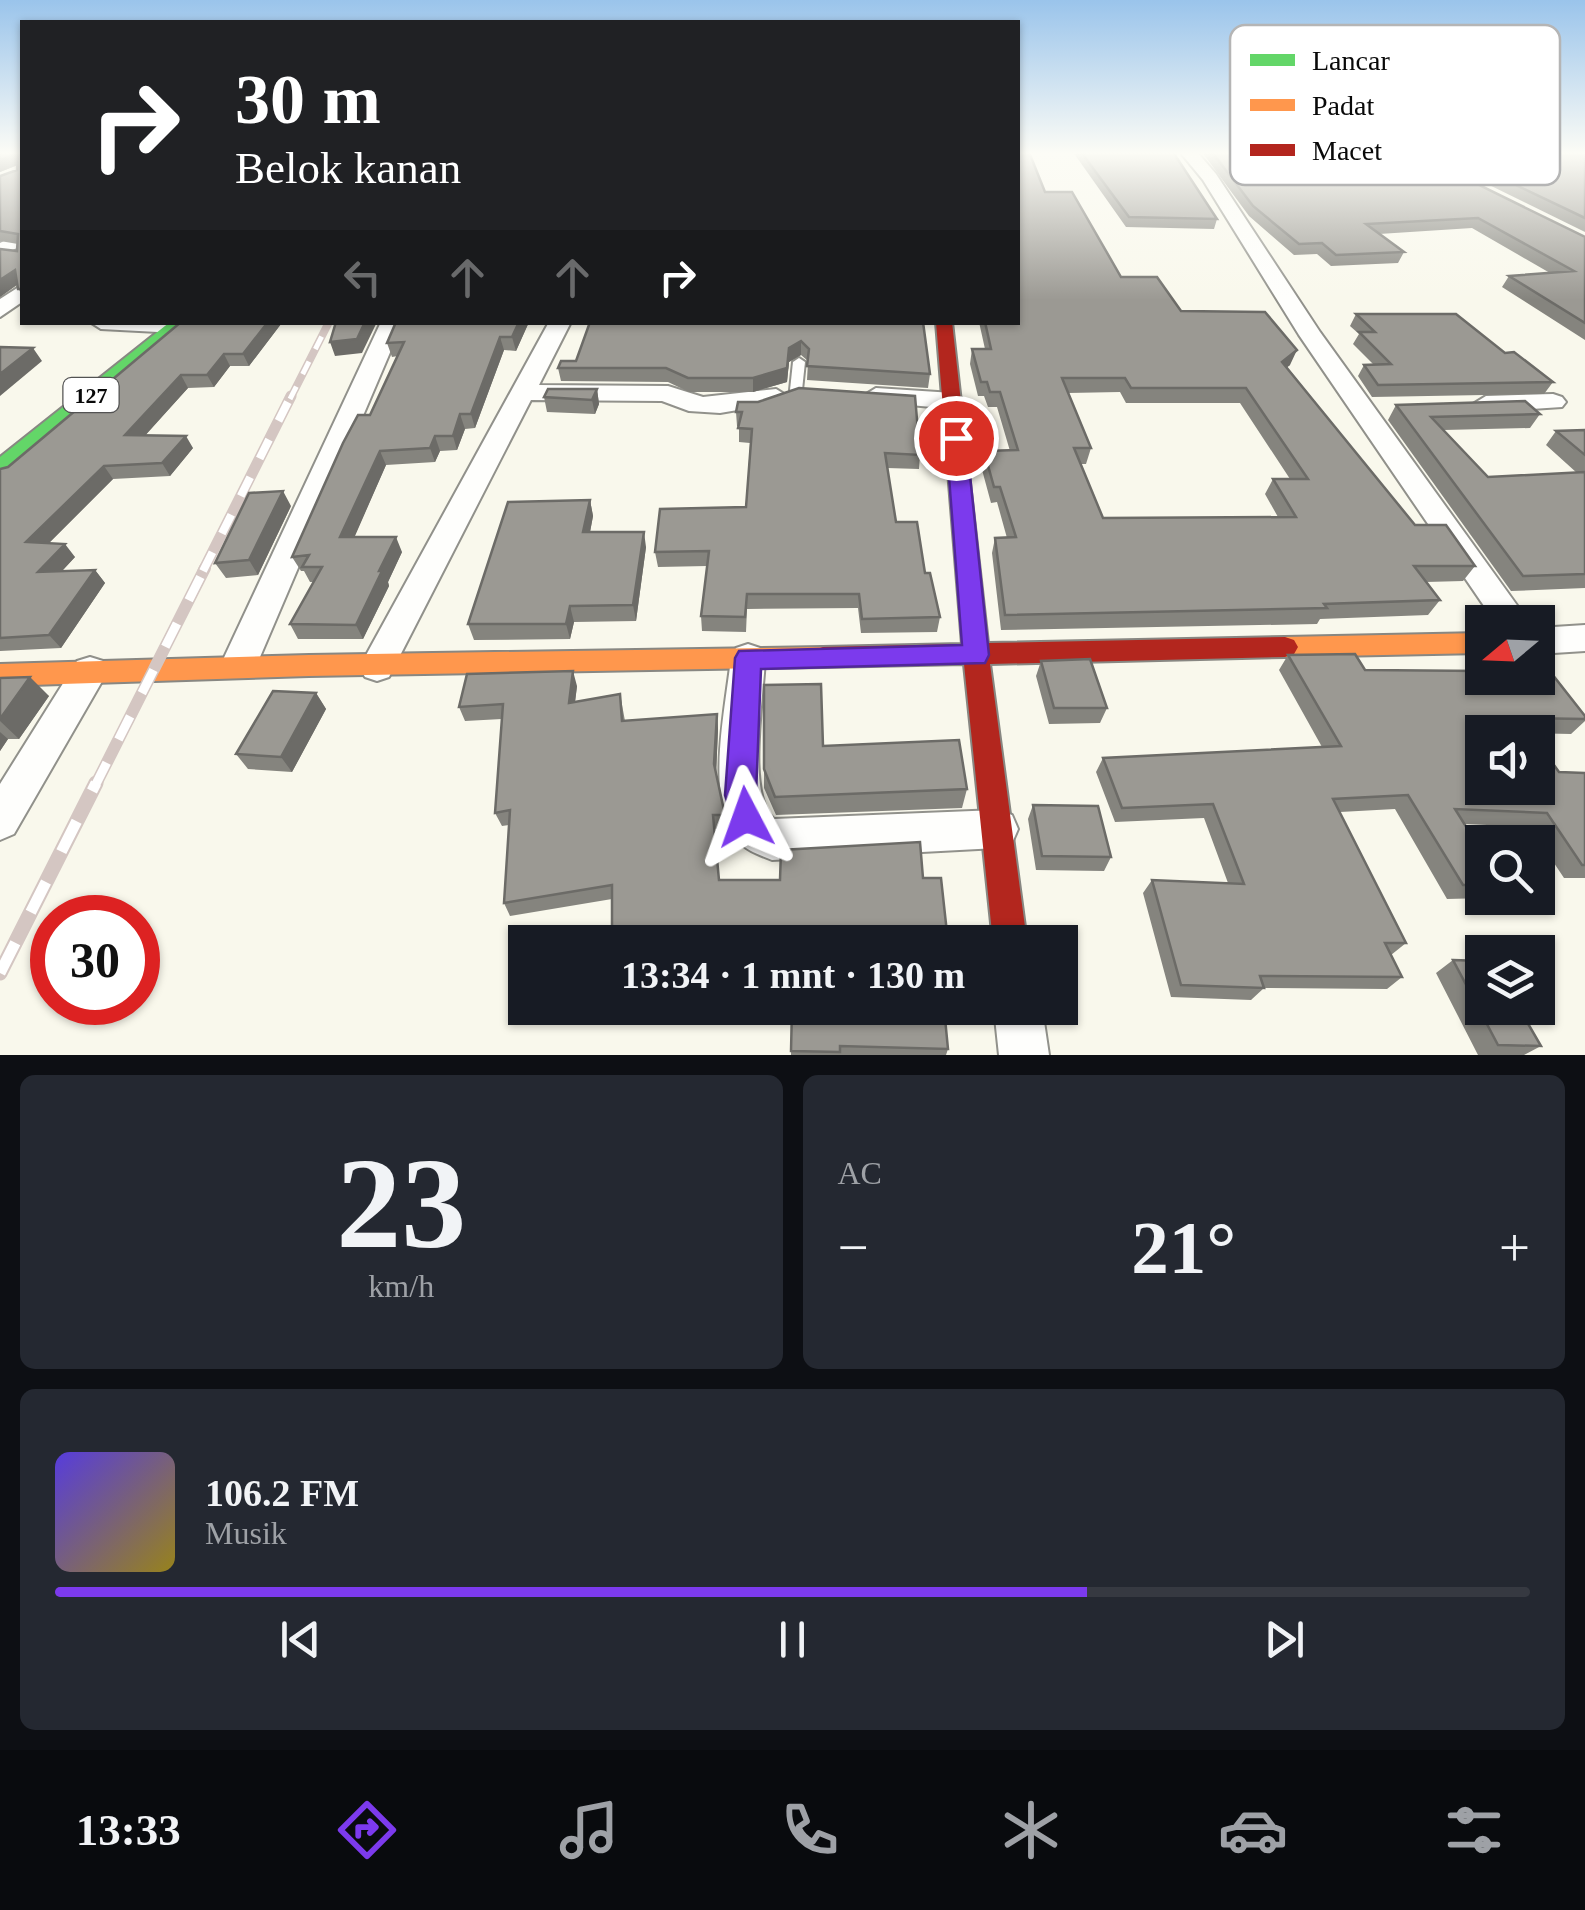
<!DOCTYPE html>
<html lang="id">
<head>
<meta charset="utf-8">
<style>
  body { margin:0; font-family:Georgia,serif; background:#242831; color:#f1f3f6; height:100vh; display:flex; flex-direction:column; font-size:38px; white-space:nowrap }
  * { box-sizing:border-box; margin:0 }
  p { font-size:32px; color:#9ea1a6 }
  .icon { flex:none; width:55px; height:55px; fill:none; stroke:currentColor; stroke-width:2; stroke-linecap:round; stroke-linejoin:round }
  .map { position:relative; height:1055px; overflow:hidden }
  .drawer { display:flex; flex-direction:column; gap:20px; padding:20px; background:#0d0f14; flex:1 }
  .drawer>* { flex:none }
  .hud { position:absolute; left:20px; top:20px; width:1000px; height:305px; border-radius:0px; box-shadow:0 2px 8px #0004; background:#202124; color:#fff; overflow:hidden }
  .needle { width:65px; rotate:251deg }
  .controls { position:absolute; left:1465px; top:605px; display:grid; gap:20px }
  .controls a { display:grid; place-items:center; width:90px; height:90px; border-radius:0px; background:#171b24; box-shadow:0 2px 8px #0004; font-size:50px }
  .speed { position:absolute; left:30px; top:895px; display:flex; gap:20px; font-size:50px; font-weight:700; text-align:center }
  .speed>* { display:grid; place-content:center; width:130px; height:130px; border-radius:50%; background:#171b24; box-shadow:0 2px 8px #0004; line-height:1 }
  .speed .limit { border:15px solid #d22; background:#fff; color:#111 }
  .pin { position:absolute; display:grid; place-items:center; width:85px; height:85px; color:#fff; margin:-42px; border:5px solid #fff; border-radius:50%; box-shadow:0 2px 10px #0007 }
  .me { position:absolute; width:110px; margin:-55px; rotate:356deg; stroke-linejoin:round; filter:drop-shadow(0 0 8px #0008) }
  .turn { display:flex; align-items:center; gap:35px; height:210px; padding:0 50px; font-size:45px }
  .turn .icon { width:130px; height:130px; stroke-width:2.5 }
  .turn b { display:block; font-size:70px; line-height:85px }
  .lanes { display:flex; align-items:center; height:95px; padding:0 50px; background:#0003; justify-content:center; gap:50px; direction:ltr }
  .lanes .off { opacity:.35 }
  .big { font-size:75px; font-weight:700; line-height:1.1 }
  .drawer .tile { flex:1; display:flex; flex-direction:column; justify-content:center; gap:15px; min-width:0; padding:0 35px; border-radius:15px; background:#242831 }
  .drawer .dial { align-items:center; gap:0 }
  .dial b { font-size:130px; line-height:1 }
  .song { display:flex; align-items:center; gap:30px }
  .cover { width:120px; height:120px; border-radius:15px; background:linear-gradient(135deg,hsl(250 70% 55%),hsl(50 70% 35%)) }
  .played { height:10px; border-radius:5px; background:linear-gradient(90deg,#7c3aed 70%,#363941 70%) }
  .keys { display:flex; justify-content:space-around; direction:ltr }
  .heat { display:flex; justify-content:space-between; align-items:center; font-size:55px; direction:ltr }
  .drawer .tiles { flex:1; display:grid; gap:20px; grid-template-columns:1fr 1fr }
  .tile:last-child { grid-column:span 2 }
  .trip { position:absolute; left:508px; top:925px; width:570px; height:100px; border-radius:0px; background:#171b24; box-shadow:0 2px 8px #0004; font-weight:700; line-height:100px; text-align:center }
  .tabs { display:flex; height:160px; justify-content:space-around; align-items:center; background:#090b0e; color:#9ea1a6 }
  .tabs .icon { width:70px; height:70px }
  .tabs .current { color:#7c3aed }
  .tabs b { font-size:45px; color:#f1f3f6 }
  .map>svg:first-child { display:block }
  .lines { fill:none; stroke-linecap:round; stroke-linejoin:round }
  .lane-casing { stroke:#91918b; stroke-width:4 }
  .street-casing { stroke:#91918b; stroke-width:4 }
  .fast-casing { stroke:#888782; stroke-width:4 }
  .slow-casing { stroke:#888782; stroke-width:4 }
  .jam-casing { stroke:#888782; stroke-width:4 }
  .lane { fill:#fefefc; fill-rule:evenodd }
  .street { fill:#fefefc; fill-rule:evenodd }
  .fast { fill:#63d668; fill-rule:evenodd }
  .slow { fill:#ff974d; fill-rule:evenodd }
  .jam { fill:#b3261e; fill-rule:evenodd }
  .rail-far3-casing { stroke:#d4c6c2; stroke-width:8 }
  .rail-far2-casing { stroke:#d4c6c2; stroke-width:11 }
  .rail-far1-casing { stroke:#d4c6c2; stroke-width:12 }
  .rail-casing { stroke:#d4c6c2; stroke-width:15 }
  .rail-far3 { stroke:#fff; stroke-width:5; stroke-dasharray:14; stroke-linecap:butt }
  .rail-far2 { stroke:#fff; stroke-width:8; stroke-dasharray:21; stroke-linecap:butt }
  .rail-far1 { stroke:#fff; stroke-width:9; stroke-dasharray:26; stroke-linecap:butt }
  .rail { stroke:#fff; stroke-width:11; stroke-dasharray:34; stroke-linecap:butt }
  .wall { fill:#85847e; fill-rule:evenodd }
  .shaded-wall { fill:#6c6b67 }
  .building { fill:#9b9993; stroke:#6c6b67; stroke-width:2.5; fill-rule:evenodd }
  .route { fill:#7c3aed; stroke:#51269a; stroke-width:2.5 }
  .labels { text-anchor:middle; dominant-baseline:central; stroke-width:10; stroke-linejoin:round; paint-order:stroke }
  .shield { fill:#fff; stroke:#535353; stroke-width:2.5 }
  .shield-label { font-size:22px; font-weight:bold; fill:#090909 }
  .key { fill:#fff; stroke:#b5b5b5; stroke-width:2.5 }
  .key-label { font-size:28px; fill:#090909 }
</style>
</head>
<body>
<div class="map">
<svg width="1585" height="1055" viewBox="0 0 1585 1055">
  <rect width="100%" height="100%" fill="#f9f8ec"/>
  <g class="lines">
    <defs>
      <path id="lane" d="M799,358L805,362L802,390L796,394L790,390L793,362Z"/>
      <path id="street" d="M1180,152H1197L1216,174L1320,332L1529,622H1495L1299,335L1203,180Z
        M22,232V246L0,255V243Z
        M22,285V302L0,317V299Z
        M90,322H186L188,326L177,333L101,329Z
        M381,322H403L257,664L251,674L239,678L227,674L221,664Z
        M549,322H571L539,385L668,386L703,397L776,389L789,397L785,402L720,413L689,411L662,401L531,400L389,677L377,681L365,677L359,667L365,657Z
        M876,388L953,393L966,401L953,409L867,401L863,396Z
        M1553,394L1562,397L1566,402L1562,407L1486,412L1473,404L1486,396Z
        M1585,625V651L1538,654V628Z
        M748,644L760,648L765,658C764,694 746,795 774,819L997,810L1012,815L1018,829L1012,843L997,848L772,860C760,855 747,851 738,841C704,800 726,707 731,658L736,648Z
        M90,657L103,661L108,671L14,834L0,840V784L77,661Z
        M994,1008H1042L1049,1055H999Z"/>
      <path id="fast" d="M170,322H189L7,472L0,474V457Z"/>
      <path id="slow" d="M1482,633V653L1285,657L1276,654L1272,647L1276,640L1285,637Z
        M823,647L832,650L836,657L832,664L823,667L309,676L0,686V664L309,655Z"/>
      <path id="jam" d="M936,322H952L988,643L1285,637L1294,640L1298,647L1294,654L1285,657L990,664L1027,942H993L964,664L823,667L814,664L810,657L814,650L823,647L962,644Z"/>
    </defs>
    <use href="#lane" class="lane-casing"/>
    <use href="#street" class="street-casing"/>
    <use href="#fast" class="fast-casing"/>
    <use href="#slow" class="slow-casing"/>
    <use href="#jam" class="jam-casing"/>
    <use href="#lane" class="lane"/>
    <use href="#street" class="street"/>
    <use href="#fast" class="fast"/>
    <use href="#slow" class="slow"/>
    <use href="#jam" class="jam"/>
    <defs>
      <path id="rail-far3" d="M290,399L329,322"/>
      <path id="rail-far2" d="M203,571L291,396"/>
      <path id="rail-far1" d="M95,786L205,568"/>
      <path id="rail" d="M0,973L96,783"/>
    </defs>
    <use href="#rail-far3" class="rail-far3-casing"/>
    <use href="#rail-far2" class="rail-far2-casing"/>
    <use href="#rail-far1" class="rail-far1-casing"/>
    <use href="#rail" class="rail-casing"/>
    <use href="#rail-far3" class="rail-far3"/>
    <use href="#rail-far2" class="rail-far2"/>
    <use href="#rail-far1" class="rail-far1"/>
    <use href="#rail" class="rail"/>
  </g>
  <path class="wall" d="M0,152H22V296L17,285L0,297L17,251L18,244L0,241V176L17,170L18,165L0,172Z
    M1073,152H1173L1217,219L1214,229L1126,227Z
    M1202,152H1412L1585,237V340L1502,287L1509,276L1550,273L1472,228L1379,234L1404,252L1398,263L1331,266L1317,254L1294,255L1249,216Z
    M1422,152H1585V232Z
    M1045,192L1121,277L1181,311L1290,365L1287,367L1415,525L1475,566L1463,581L1426,582L1440,600L1428,615L1320,619L1317,624L1001,630L992,553L995,538H1007L997,502L991,503L981,466L984,451H1010L997,407H988L984,396H978L970,364L972,349H985L979,322H1018ZM1120,392L1126,403H1240L1290,479H1273L1265,494L1278,517L1103,518L1080,464H1086L1091,448L1068,393Z
    M1356,314L1505,353L1553,382L1544,394L1372,397L1358,376L1364,365L1373,364L1353,344L1359,334L1350,326Z
    M181,322H280L281,324L249,366H230L214,387L188,388L145,435L193,448L170,476L113,479L49,543L75,557L62,571L95,570L105,583L61,648L0,651V469L8,467Z
    M396,322H529L516,351L504,350L475,428L465,429L457,450L440,451L435,462L386,465L354,537L402,552L388,582L389,586L363,639H298L290,624L314,582H310L304,571H301L292,557L370,415L398,356L392,357L387,343Z
    M923,322L930,374L928,388L807,380L808,361L801,355L789,362L787,382L753,392H689L668,382L561,381L558,368L576,361Z
    M597,389L599,404L595,414L547,412L544,397Z
    M738,402L920,455L919,469L887,468L896,522L925,573L940,617L937,632L861,633L858,608L747,609L746,632L702,631L701,616L707,566L658,567L655,552L746,507L750,443L739,442V426H737L736,412Z
    M1396,405L1540,414L1530,428L1444,430L1488,477L1577,473L1546,445L1556,431L1585,430V588L1511,591L1388,420Z
    M590,500L593,516L590,532L646,547L636,621L574,622L570,639L474,640L468,624Z
    M291,506L258,575L226,578L215,563Z
    M1288,655L1365,670L1482,678L1545,665L1585,716V721L1571,734L1482,732L1559,772L1585,773V878H1564L1530,827L1465,824L1482,852V898H1487L1447,899L1395,809L1340,812L1406,943L1391,955L1402,977L1387,989L1264,988L1251,1000L1171,997L1143,893L1152,880L1228,883L1204,818L1115,822L1096,772L1103,758L1322,747L1279,670Z
    M1041,661L1107,708L1100,723L1049,724L1036,676Z
    M0,678L49,696L19,739H8L0,751Z
    M577,686L575,702L620,694L625,721L717,714L718,729L716,773L727,829H714L719,880H780L923,878L612,899L510,916L504,903L509,825L502,826L495,813L502,719L465,721L459,707Z
    M316,693L326,709L292,772L248,769L236,754Z
    M823,746L967,789L962,808L776,815L764,788V769Z
    M1033,805L1111,857L1104,871L1036,870L1028,819Z
    M1453,960L1541,1046L1524,1055H1478L1436,973Z
    M701,1008H944L948,1049L946,1055H791L792,1010H701Z"/>
  <path class="shaded-wall" d="M18,153L22,163L0,172V160Z
    M15,270L22,281L0,297V280Z
    M268,322H280L281,324L249,366L243,354Z
    M365,322H377L362,353L335,356L330,342Z
    M519,322H529L516,351L512,337Z
    M500,337L504,350L475,428L471,414Z
    M801,341V355L789,362L787,382L753,392V378L789,348Z
    M33,348L42,361L0,396V374Z
    M1297,350L1290,365L1276,376L1282,362Z
    M224,354L230,366L214,387L207,375Z
    M181,375L188,388L134,448L125,435Z
    M597,389L599,404L595,414L592,400Z
    M460,414L465,429L457,450L453,436Z
    M186,436L193,448L170,476L162,463Z
    M435,436L440,451L435,462L430,448Z
    M380,451L386,465L348,552L340,537Z
    M104,466L113,479L37,555L26,542Z
    M283,491L291,506L258,575L249,560Z
    M590,500L593,516L587,548L583,532Z
    M644,532L646,547L636,621L633,605Z
    M396,537L402,552L388,582L389,586L363,639L356,625L379,571Z
    M65,544L75,557L49,585L38,572Z
    M95,570L105,583L61,648L49,635Z
    M570,606L574,622L570,639L566,624Z
    M573,671L577,686L573,718L569,703Z
    M30,677L49,696L19,739L0,721V719Z
    M316,693L326,709L292,772L281,757Z
    M717,714L718,729L716,778L714,764Z
    M0,732L8,739L0,751Z"/>
  <path class="building" d="M0,152H22V289H18L15,270L0,280V249L17,251L18,234L0,231V176L17,170L18,153L0,160Z
    M1018,152H1029L1045,192H1072L1121,277H1157L1181,311L1265,312L1297,350L1282,362L1415,525H1446L1475,566H1414L1440,600L1324,604L1327,608L1005,615L995,538L1016,537L1000,487H994L984,451L1018,450L1000,392H990L987,382H981L972,349H991L985,322H1018ZM1062,378H1125L1131,388H1246L1308,479H1273L1296,517L1103,518L1074,448H1091Z
    M1081,152H1173L1217,219L1129,217Z
    M1212,152H1412L1585,237V323L1509,276L1574,271L1478,218L1366,224L1404,252L1336,255L1322,243L1299,244L1253,206Z
    M1447,152H1585V218Z
    M1356,314H1456L1505,353L1514,352L1553,382L1378,385L1364,365L1391,364L1359,332H1375Z
    M181,322H268L243,354H224L207,375H181L125,435L186,436L162,463L104,466L26,542L65,544L38,572L95,570L49,635L0,638V469L8,467Z
    M336,322H365L357,339L330,342Z
    M396,322H519L512,337H500L471,414H460L453,436H435L430,448L380,451L340,537H396L379,571H382L356,625L290,624L322,567H302L309,555L292,557L343,443L358,415H370L404,342L387,343Z
    M590,322H923L930,374L807,366L809,349L801,341L789,348L787,368L753,378H688L666,368H558L561,361H576Z
    M0,347L33,348L0,374Z
    M799,388L915,396L920,455L885,453L896,522H917L925,573H930L940,617L862,619L859,594H747L745,617L701,616L709,551L655,552L660,509L746,507L752,429L738,428L742,412H736L738,402H758Z
    M548,389H597L592,400L544,397Z
    M1525,401L1540,414L1431,417L1488,477L1585,472V574L1523,576L1396,405Z
    M1585,430V455L1556,431Z
    M283,491L249,560L215,563L249,493Z
    M590,500L583,532H644L633,605L570,606L566,624H468L508,502Z
    M1355,654L1365,670L1482,671V678H1538V659H1548L1545,665L1585,716V719L1520,718L1530,732H1482V788H1538V743L1559,772L1585,773V865H1582L1547,813L1455,809L1482,852V885H1463L1408,795L1333,799L1406,943H1385L1402,977L1260,976L1264,988L1181,985L1152,880L1244,884L1213,804L1122,808L1103,758L1341,746L1288,655Z
    M1090,659L1107,708H1054L1041,661Z
    M573,671L569,703L620,694L622,721L717,714L714,764L725,815H713L719,880H780L781,850L920,842L923,878H941L948,942H612V885L504,903L510,810L495,813L503,704L459,707L467,674Z
    M30,677L0,719V678Z
    M821,684L823,746L959,740L967,789L775,797L764,769V685Z
    M273,691L316,693L281,757L236,754Z
    M1033,805L1098,806L1111,857L1042,856Z
    M1453,960L1482,961V1008H1519L1541,1046L1498,1045Z
    M792,1008H944L948,1049L840,1046V1052L791,1051Z"/>
  <linearGradient id="sky" x2="0" y2="1"><stop stop-color="#9ac4eb"/><stop offset="0.51" stop-color="#fcfcf6"/><stop offset="1" stop-color="#fcfcf6" stop-opacity="0"/></linearGradient>
  <rect width="1585" height="300" fill="url(#sky)"/>
  <path class="route" d="M956,431L966,438L989,655L985,663L761,669L756,795L761,817L756,827L746,832L735,827L725,795L735,658L739,651L962,645L946,438Z"/>
  <g class="labels">
    <rect class="shield" x="63.5" y="378" width="55" height="34" rx="8"/>
    <g class="shield-label">
      <text x="91" y="395">127</text>
    </g>
  </g>
  <rect x="1230" y="25" width="330" height="160" rx="15" class="key"/>
  <rect x="1250" y="54" width="45" height="12" fill="#63d668"/>
  <rect x="1250" y="99" width="45" height="12" fill="#ff974d"/>
  <rect x="1250" y="144" width="45" height="12" fill="#b3261e"/>
  <g class="key-label">
    <text x="1312" y="70">Lancar</text>
    <text x="1312" y="115">Padat</text>
    <text x="1312" y="160">Macet</text>
  </g>
</svg>
<div class="controls">
<a><svg class="needle" viewBox="-14 -14 28 28"><path d="M0-13l5 13h-10z" fill="#e53935"/><path d="M0 13l5-13h-10z" fill="#9ea1a6"/></svg></a>
<a><svg class="icon" aria-label="sound" viewBox="0 0 24 24"><path d="M4 9h4l5-4v14l-5-4H4zM17 9q2 3 0 6"/></svg></a>
<a><svg class="icon" aria-label="search" viewBox="0 0 24 24"><circle cx="10" cy="10" r="6"/><path d="M15 15l6 6"/></svg></a>
<a><svg class="icon" aria-label="layers" viewBox="0 0 24 24"><path d="M12 4l9 5-9 5-9-5zM3 14l9 5 9-5"/></svg></a>
</div>
<div class="speed"><div class="limit">30</div></div>
<div class="pin" style="left:956px;top:438px;background:#d93025"><svg class="icon" aria-label="arrive" viewBox="0 0 24 24"><path d="M6 21V4h12l-3 4 3 4H6"/></svg></div>
<svg class="me" style="left:746px;top:817px" viewBox="-20 -20 40 40"><path d="M0-17L14 15 0 8-14 15z" fill="#7c3aed" stroke="#fff" stroke-width="4"/></svg>
<div class="trip">13:34 · 1 mnt · 130 m</div>
<div class="hud">
<div class="turn"><svg class="icon" aria-label="right" viewBox="0 0 24 24"><path d="M7 20v-9h11M14 6l5 5-5 5"/></svg><div><b>30 m</b>Belok kanan</div></div>
<div class="lanes"><svg class="icon off" aria-label="left" viewBox="0 0 24 24"><path d="M17 20v-9H6M10 6l-5 5 5 5"/></svg><svg class="icon off" aria-label="ahead" viewBox="0 0 24 24"><path d="M12 20V5M6 11l6-6 6 6"/></svg><svg class="icon off" aria-label="ahead" viewBox="0 0 24 24"><path d="M12 20V5M6 11l6-6 6 6"/></svg><svg class="icon" aria-label="right" viewBox="0 0 24 24"><path d="M7 20v-9h11M14 6l5 5-5 5"/></svg></div>
</div>
</div>
<section class="drawer">
<div class="tiles">
<div class="tile dial"><b>23</b><p>km/h</p></div>
<div class="tile"><p>AC</p>
<div class="heat"><a>−</a><b class="big">21°</b><a>+</a></div>
</div>
<div class="tile">
<div class="song"><i class="cover"></i><div><b>106.2 FM</b><p>Musik</p></div></div>
<div class="played"></div>
<div class="keys"><svg class="icon" aria-label="previous" viewBox="0 0 24 24"><path d="M18 5L8 12l10 7zM5 5v14"/></svg><svg class="icon" aria-label="pause" viewBox="0 0 24 24"><path d="M8 5v14M16 5v14"/></svg><svg class="icon" aria-label="next" viewBox="0 0 24 24"><path d="M6 5l10 7-10 7zM19 5v14"/></svg></div>
</div>
</div>
</section>
<nav class="tabs">
<b>13:33</b>
<svg class="icon current" aria-label="directions" viewBox="0 0 24 24"><path d="M12 3l9 9-9 9-9-9zM9 14v-3h6M13 9l2 2-2 2"/></svg>
<svg class="icon" aria-label="music" viewBox="0 0 24 24"><path d="M9 18V5l10-2v13"/><circle cx="6" cy="18" r="3"/><circle cx="16" cy="16" r="3"/></svg>
<svg class="icon" aria-label="phone" viewBox="0 0 24 24"><path d="M5 4h4l2 5-3 2q2 4 5 5l2-3 5 2v4C11 20 4 13 5 4z"/></svg>
<svg class="icon" aria-label="climate" viewBox="0 0 24 24"><path d="M12 3v18M4 7l16 10M4 17L20 7"/></svg>
<svg class="icon" aria-label="car" viewBox="0 0 24 24"><path d="M5 17H2v-5l4-1 3-4h7l3 4 3 1v5h-3M9 17h6M6 11h13"/><circle cx="7" cy="17" r="2"/><circle cx="17" cy="17" r="2"/></svg>
<svg class="icon" aria-label="filters" viewBox="0 0 24 24"><path d="M4 7h16M4 17h16"/><circle cx="9" cy="7" r="2"/><circle cx="15" cy="17" r="2"/></svg>
</nav>
</body>
</html>
